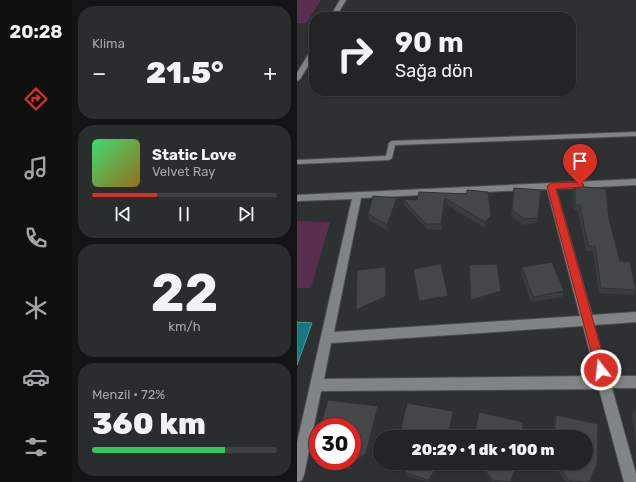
<!DOCTYPE html>
<html lang="tr">
<head>
<meta charset="utf-8">
<style>
  body { margin:0; font-family:Rubik,sans-serif; background:#2a2d2e; color:#f1f3f6; height:100vh; display:flex; flex-direction:column; font-size:15px; white-space:nowrap }
  * { box-sizing:border-box; margin:0 }
  p { font-size:13px; color:#a2a5a7 }
  .icon { flex:none; width:22px; height:22px; fill:none; stroke:currentColor; stroke-width:2; stroke-linecap:round; stroke-linejoin:round }
  .map { position:relative; flex:1; overflow:hidden }
  .panel { display:flex; flex-direction:column; gap:6px; padding:6px; background:#131415; width:225px }
  .panel>* { flex:none }
  .guide { position:absolute; left:12px; top:12px; width:267px; height:84px; border-radius:16px; box-shadow:0 1px 3px #0004,0 0 0 1px #3f4243; background:#222526; color:#f1f3f6; overflow:hidden }
  .speed { position:absolute; left:12px; top:418px; display:flex; gap:8px; font-size:20px; font-weight:700; text-align:center }
  .speed>* { display:grid; place-content:center; width:52px; height:52px; border-radius:50%; background:#222526; box-shadow:0 1px 3px #0004,0 0 0 1px #3f4243; line-height:1 }
  .speed .limit { border:6px solid #d22; background:#fff; color:#111 }
  .pin { position:absolute; display:grid; place-items:center; width:34px; height:34px; color:#fff; margin:-41px -17px; border-radius:50% 50% 50% 0; rotate:-45deg; box-shadow:0 0 4px #0007 }
  .pin .icon { rotate:45deg }
  .me { position:absolute; width:44px; margin:-22px; rotate:344deg; stroke-linejoin:round; filter:drop-shadow(0 0 3px #0008) }
  .turn { display:flex; align-items:center; gap:14px; height:84px; padding:0 20px; font-size:18px }
  .turn .icon { width:52px; height:52px; stroke-width:2.5 }
  .turn b { display:block; font-size:28px; line-height:34px }
  .big { font-size:30px; font-weight:800; line-height:1.1 }
  .panel .tile { flex:1; display:flex; flex-direction:column; justify-content:center; gap:6px; min-width:0; padding:0 14px; border-radius:16px; background:#2a2d2e }
  .panel .dial { align-items:center; gap:0 }
  .dial b { font-size:52px; line-height:1 }
  .song { display:flex; align-items:center; gap:12px }
  .cover { width:48px; height:48px; border-radius:6px; background:linear-gradient(135deg,hsl(140 70% 55%),hsl(40 70% 35%)) }
  .played { height:4px; border-radius:2px; background:linear-gradient(90deg,#d93025 35%,#3f4243 35%) }
  .keys { display:flex; justify-content:space-around; direction:ltr }
  .heat { display:flex; justify-content:space-between; align-items:center; font-size:22px; direction:ltr }
  .charge { height:6px; border-radius:3px; background:linear-gradient(90deg,#34c759 72%,#3f4243 0) }
  .trip { position:absolute; left:76px; top:430px; width:220px; height:40px; border-radius:20px; background:#222526; box-shadow:0 1px 3px #0004,0 0 0 1px #3f4243; font-weight:800; line-height:40px; text-align:center }
  main { display:flex; flex:1; min-height:0 }
  .menu { display:flex; flex-direction:column; width:72px; justify-content:space-around; align-items:center; background:#0e0f0f; color:#a2a5a7 }
  .menu .icon { width:28px; height:28px }
  .menu .active { color:#d93025 }
  .menu b { font-size:18px; color:#f1f3f6 }
  .map>svg:first-child { display:block }
  .green { fill:#5a2e4f }
  .water { fill:#15797f; stroke:#50969b }
  .lines { fill:none; stroke-linecap:round; stroke-linejoin:round }
  .lane-casing { stroke:#4d4f50; stroke-width:2 }
  .street-casing { stroke:#4d4f50; stroke-width:2 }
  .secondary-casing { stroke:#4d4f50; stroke-width:2 }
  .lane { fill:#7f8484; fill-rule:evenodd }
  .street { fill:#7f8484; fill-rule:evenodd }
  .secondary { fill:#7f8484; fill-rule:evenodd }
  .wall { fill:#3a3d3d }
  .shaded-wall { fill:#2f3232 }
  .building { fill:#434747; stroke:#2f3232 }
  .route { fill:#d93025; stroke:#8d1f18 }
</style>
</head>
<body>
<main>
<nav class="menu">
<b>20:28</b>
<svg class="icon active" aria-label="directions" viewBox="0 0 24 24"><path d="M12 3l9 9-9 9-9-9zM9 14v-3h6M13 9l2 2-2 2"/></svg>
<svg class="icon" aria-label="music" viewBox="0 0 24 24"><path d="M9 18V5l10-2v13"/><circle cx="6" cy="18" r="3"/><circle cx="16" cy="16" r="3"/></svg>
<svg class="icon" aria-label="phone" viewBox="0 0 24 24"><path d="M5 4h4l2 5-3 2q2 4 5 5l2-3 5 2v4C11 20 4 13 5 4z"/></svg>
<svg class="icon" aria-label="climate" viewBox="0 0 24 24"><path d="M12 3v18M4 7l16 10M4 17L20 7"/></svg>
<svg class="icon" aria-label="car" viewBox="0 0 24 24"><path d="M5 17H2v-5l4-1 3-4h7l3 4 3 1v5h-3M9 17h6M6 11h13"/><circle cx="7" cy="17" r="2"/><circle cx="17" cy="17" r="2"/></svg>
<svg class="icon" aria-label="filters" viewBox="0 0 24 24"><path d="M4 7h16M4 17h16"/><circle cx="9" cy="7" r="2"/><circle cx="15" cy="17" r="2"/></svg>
</nav>
<section class="panel">
<div class="tile"><p>Klima</p>
<div class="heat"><a>−</a><b class="big">21.5°</b><a>+</a></div>
</div>
<div class="tile">
<div class="song"><i class="cover"></i><div><b>Static Love</b><p>Velvet Ray</p></div></div>
<div class="played"></div>
<div class="keys"><svg class="icon" aria-label="previous" viewBox="0 0 24 24"><path d="M18 5L8 12l10 7zM5 5v14"/></svg><svg class="icon" aria-label="pause" viewBox="0 0 24 24"><path d="M8 5v14M16 5v14"/></svg><svg class="icon" aria-label="next" viewBox="0 0 24 24"><path d="M6 5l10 7-10 7zM19 5v14"/></svg></div>
</div>
<div class="tile dial"><b>22</b><p>km/h</p></div>
<div class="tile"><p>Menzil · 72%</p><b class="big">360 km</b><div class="charge"></div></div>
</section>
<div class="map">
<svg width="339" height="482" viewBox="0 0 339 482">
  <rect width="100%" height="100%" fill="#2e3132"/>
  <path class="green" d="M0,0H24L9,23H0Z
    M0,221L33,222L14,288H0Z"/>
  <path class="water" d="M0,322L15,323L0,365Z"/>
  <g class="lines">
    <defs>
      <path id="lane" d="M339,132V136L98,145L95,158L92,160L0,164V160L89,156L92,143L95,141Z"/>
      <path id="street" d="M339,179V185L259,189L295,315L339,312V322L297,325L312,376H339V388H315L339,474V482H327L302,389L24,391L7,475L5,480L0,482V443L55,199L0,201V195ZM250,189L283,316L37,332L64,198ZM286,326L299,376L27,379L34,343Z"/>
      <path id="secondary" d="M43,0H49L39,17H33Z
        M17,48V56L3,79L0,81V73L14,50Z"/>
    </defs>
    <use href="#lane" class="lane-casing"/>
    <use href="#street" class="street-casing"/>
    <use href="#secondary" class="secondary-casing"/>
    <use href="#lane" class="lane"/>
    <use href="#street" class="street"/>
    <use href="#secondary" class="secondary"/>
  </g>
  <path class="wall" d="M278,186L312,219L323,261L339,290L336,295L302,293L296,251H289L281,211L277,210L276,191Z
    M217,188L241,218L240,223L227,225L214,216Z
    M170,194L194,216V222L188,228L149,204L145,230L130,229L107,205L106,199L120,200Z
    M100,198L102,204L91,231L72,220L71,214Z
    M172,265L203,296L174,305Z
    M225,267L267,291L265,297L234,302L224,272Z
    M81,406L82,410L71,456L55,469L35,468L32,465Z
    M338,410L339,411V443L335,414Z
    M259,415L301,424L300,465L292,482H269L255,463H289V437H256L257,419Z
    M104,463H145L132,482L110,476Z
    M182,463H221L213,482H195Z"/>
  <path class="shaded-wall" d="M100,198L102,204L91,231L90,225Z
    M148,198L149,204L145,230L144,224Z
    M194,216V222L188,228V222Z
    M89,267L90,272L91,302L61,315L59,310Z
    M204,291L203,296L174,305V300Z
    M151,296V301L123,307L122,301Z
    M81,406L82,410L71,456L55,469L53,466Z
    M156,411V415L152,437H151Z
    M143,463H145L132,482L131,480Z"/>
  <path class="building" d="M278,186L309,189L312,219L323,261L333,262L339,290L304,288L298,246H291L283,205H278Z
    M217,188L244,190L241,218L228,219L215,210Z
    M170,190L191,192L194,216L188,222L148,198L144,224H129L106,199L120,200L122,192L170,194Z
    M76,196L100,198L90,225L71,214Z
    M255,262L267,291L236,297L225,267Z
    M144,264L151,296L122,301L116,269Z
    M200,264L204,291L174,300L172,265Z
    M89,267V296L59,310L60,270Z
    M31,400L81,406L69,453L53,466L32,465L29,461H55V427H23Z
    M110,403L156,411L151,437H102Z
    M182,412L226,422L225,437H177Z
    M259,415L301,424L300,465L292,482L272,481L259,463H289V437H257Z
    M21,432V451L17,445Z
    M104,463H143L131,480L109,473Z
    M184,463H221L213,482L195,480Z"/>
  <path class="route" d="M283,182L287,185L285,187L259,189L310,370L308,373L304,375L300,373L299,370L250,186L254,183Z"/>
</svg>
<div class="speed"><div class="limit">30</div></div>
<div class="pin" style="left:283px;top:185px;background:#d93025"><svg class="icon" aria-label="arrive" viewBox="0 0 24 24"><path d="M6 21V4h12l-3 4 3 4H6"/></svg></div>
<svg class="me" style="left:304px;top:370px" viewBox="-20 -20 40 40"><circle r="17" fill="#d93025" stroke="#fff" stroke-width="3"/><path d="M0-11L8 9 0 5-8 9z" fill="#fff"/></svg>
<div class="trip">20:29 · 1 dk · 100 m</div>
<div class="guide">
<div class="turn"><svg class="icon" aria-label="right" viewBox="0 0 24 24"><path d="M7 20v-9h11M14 6l5 5-5 5"/></svg><div><b>90 m</b>Sağa dön</div></div>
</div>
</div>
</main>
</body>
</html>
